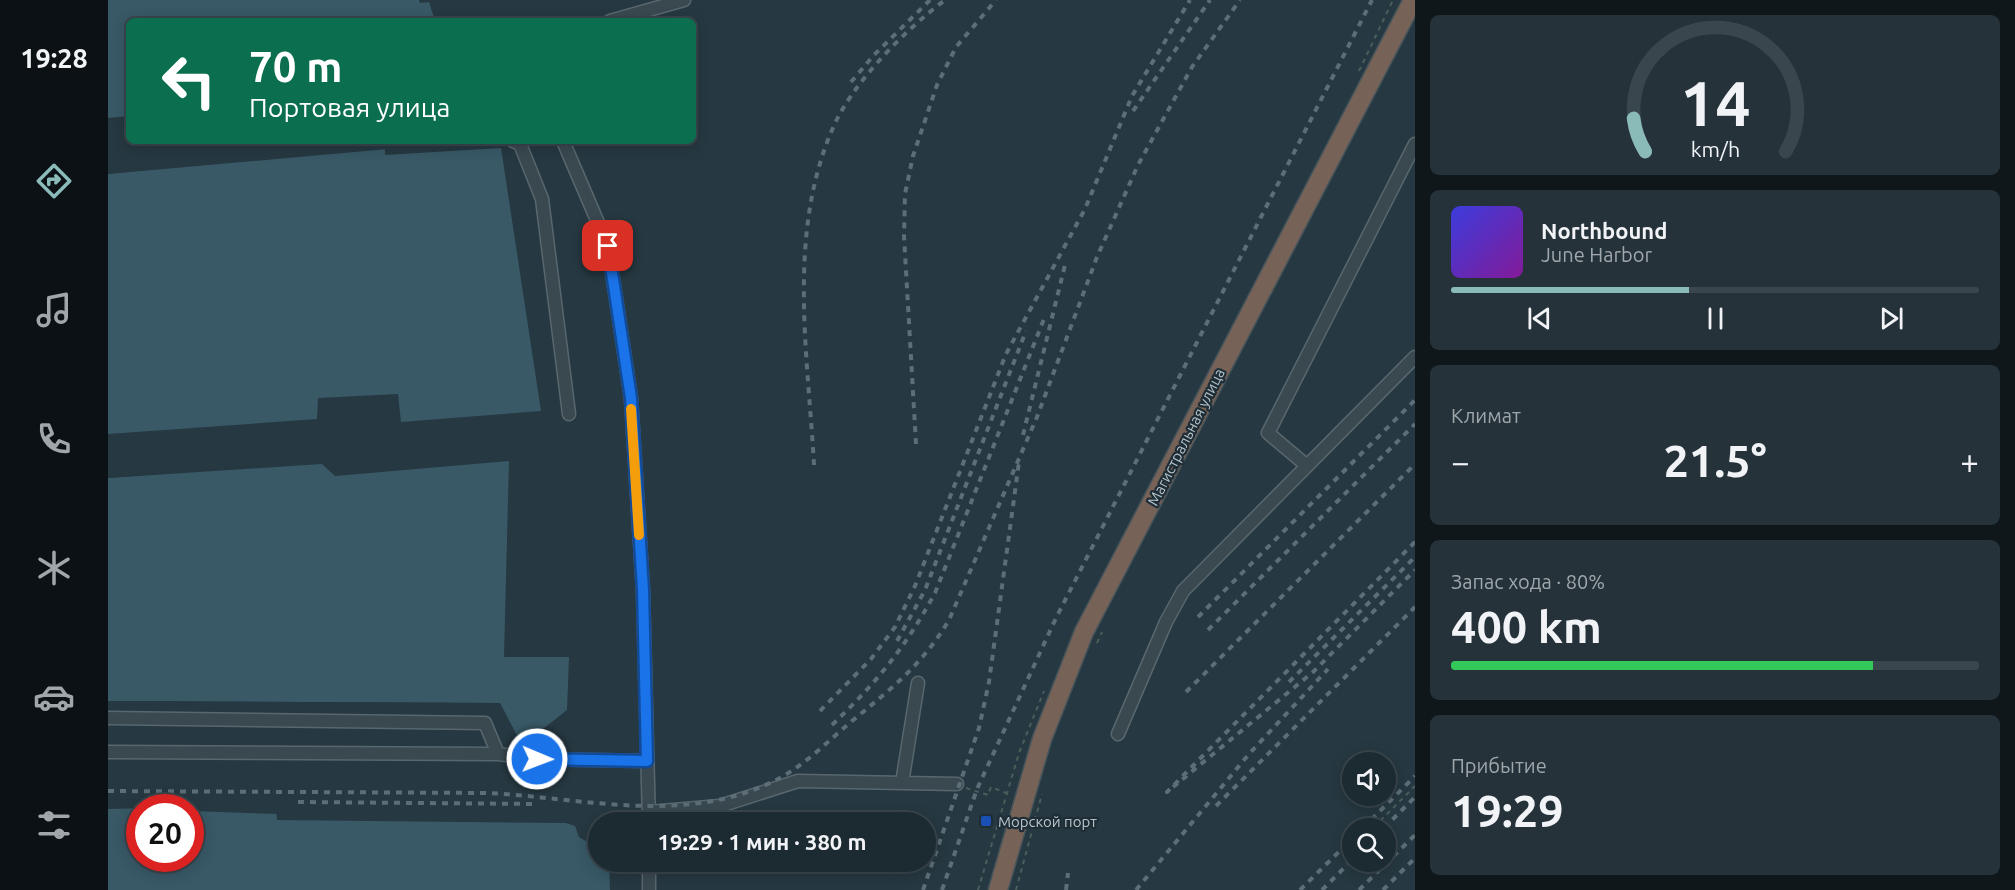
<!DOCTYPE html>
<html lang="ru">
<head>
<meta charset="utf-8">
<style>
  body { margin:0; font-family:Ubuntu,sans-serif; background:#253239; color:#f1f3f6; height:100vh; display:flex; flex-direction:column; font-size:22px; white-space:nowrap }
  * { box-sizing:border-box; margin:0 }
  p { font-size:20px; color:#a0a7ab }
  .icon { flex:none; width:33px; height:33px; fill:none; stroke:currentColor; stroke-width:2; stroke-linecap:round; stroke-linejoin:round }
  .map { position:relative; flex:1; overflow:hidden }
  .details { display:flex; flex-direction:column; gap:15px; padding:15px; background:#0f171b; width:600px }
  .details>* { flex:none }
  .hud { position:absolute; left:18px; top:18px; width:570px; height:126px; border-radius:9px; box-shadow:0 3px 15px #0003,0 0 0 2px #3a464d; background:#0b6e4f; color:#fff; overflow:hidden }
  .tools { position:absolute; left:1234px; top:752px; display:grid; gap:12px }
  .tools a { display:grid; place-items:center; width:54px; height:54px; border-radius:50%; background:#1c2a31; box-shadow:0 3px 15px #0003,0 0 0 2px #3a464d; font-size:30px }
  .speed { position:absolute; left:18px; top:794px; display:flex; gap:12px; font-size:30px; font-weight:700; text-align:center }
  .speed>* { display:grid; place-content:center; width:78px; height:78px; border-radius:50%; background:#1c2a31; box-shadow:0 3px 15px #0003,0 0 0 2px #3a464d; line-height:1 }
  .speed .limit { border:9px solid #d22; background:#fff; color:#111 }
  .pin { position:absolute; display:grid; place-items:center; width:51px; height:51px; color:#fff; margin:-26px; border-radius:12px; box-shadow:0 3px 9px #0006 }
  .me { position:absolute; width:66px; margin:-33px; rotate:91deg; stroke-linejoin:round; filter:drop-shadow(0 0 4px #0008) }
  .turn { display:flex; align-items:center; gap:21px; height:126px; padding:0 24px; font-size:27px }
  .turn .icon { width:78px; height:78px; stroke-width:2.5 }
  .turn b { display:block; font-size:42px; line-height:51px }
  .big { font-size:45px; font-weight:700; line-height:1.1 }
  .details .card { flex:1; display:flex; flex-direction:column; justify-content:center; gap:9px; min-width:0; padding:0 21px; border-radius:9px; background:#253239 }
  .details .dial { align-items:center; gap:0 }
  .dial svg { height:156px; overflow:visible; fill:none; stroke:#3a464d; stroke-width:7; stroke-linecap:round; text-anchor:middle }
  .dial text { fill:#f1f3f6; stroke:none }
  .song { display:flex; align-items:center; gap:18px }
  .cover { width:72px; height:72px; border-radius:9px; background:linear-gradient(135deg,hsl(240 70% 55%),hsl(290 70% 35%)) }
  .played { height:6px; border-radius:3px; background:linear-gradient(90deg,#8bbbb9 45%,#3a464d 45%) }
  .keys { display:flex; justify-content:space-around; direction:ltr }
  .heat { display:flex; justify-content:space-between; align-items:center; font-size:33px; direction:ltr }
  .charge { height:9px; border-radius:4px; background:linear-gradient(90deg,#34c759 80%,#3a464d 0) }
  .trip { position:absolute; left:480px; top:812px; width:348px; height:60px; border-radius:30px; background:#1c2a31; box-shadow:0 3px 15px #0003,0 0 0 2px #3a464d; font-weight:700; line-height:60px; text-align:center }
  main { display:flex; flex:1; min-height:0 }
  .menu { display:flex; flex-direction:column; width:108px; justify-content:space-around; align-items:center; background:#0b1114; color:#a0a7ab }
  .menu .icon { width:42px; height:42px }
  .menu .active { color:#8bbbb9 }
  .menu b { font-size:27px; color:#f1f3f6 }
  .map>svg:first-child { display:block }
  .water { fill:#395967; fill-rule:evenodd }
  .pier { fill:#263841 }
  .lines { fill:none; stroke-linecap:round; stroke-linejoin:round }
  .minor-casing { stroke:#58676e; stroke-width:15 }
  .highway-casing { stroke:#45545b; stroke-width:21 }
  .path { stroke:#485f5c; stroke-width:2; stroke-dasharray:4.5 4.5; stroke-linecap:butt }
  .minor { stroke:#3a4950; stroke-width:12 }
  .highway { stroke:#766257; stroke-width:18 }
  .rail { stroke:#5c6e77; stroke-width:4; stroke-dasharray:6 6; stroke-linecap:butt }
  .route-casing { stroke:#114b97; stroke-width:15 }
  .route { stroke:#1a73e8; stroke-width:10 }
  .slow { stroke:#f59e0b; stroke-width:10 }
  .transit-dot { fill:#1a4fb4; stroke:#1f2e36; stroke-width:2 }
  .labels { text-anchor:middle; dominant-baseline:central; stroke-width:4.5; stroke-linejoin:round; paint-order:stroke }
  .street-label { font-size:15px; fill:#b7c4cb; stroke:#1f2e36 }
  .poi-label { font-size:15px; fill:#b7c4cb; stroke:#1f2e36; text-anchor:start }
</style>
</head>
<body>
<main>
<nav class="menu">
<b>19:28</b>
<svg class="icon active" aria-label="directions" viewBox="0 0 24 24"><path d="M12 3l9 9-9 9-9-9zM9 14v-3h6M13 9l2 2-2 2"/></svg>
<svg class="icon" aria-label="music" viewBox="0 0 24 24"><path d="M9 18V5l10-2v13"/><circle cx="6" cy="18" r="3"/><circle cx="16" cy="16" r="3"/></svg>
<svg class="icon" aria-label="phone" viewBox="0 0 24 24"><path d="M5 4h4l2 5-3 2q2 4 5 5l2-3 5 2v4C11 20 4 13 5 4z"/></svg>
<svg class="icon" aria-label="climate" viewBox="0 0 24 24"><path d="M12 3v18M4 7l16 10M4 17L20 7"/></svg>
<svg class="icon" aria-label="car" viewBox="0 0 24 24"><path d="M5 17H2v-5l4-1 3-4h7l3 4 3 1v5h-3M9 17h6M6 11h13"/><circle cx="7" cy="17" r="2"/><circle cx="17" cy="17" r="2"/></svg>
<svg class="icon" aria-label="filters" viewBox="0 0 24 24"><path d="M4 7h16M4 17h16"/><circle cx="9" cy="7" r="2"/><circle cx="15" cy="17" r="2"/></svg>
</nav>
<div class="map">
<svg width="1307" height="890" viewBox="0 0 1307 890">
  <rect width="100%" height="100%" fill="#263841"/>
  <path class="water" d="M0,0H311L312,3L321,2L327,21H21V116L0,118Z
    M277,144V155L393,148L433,411L293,422L290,394L210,398L209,419L0,434V174Z
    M401,461L396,657H461L459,710L421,740L409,739L391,703L0,701V478L214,464L227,476Z
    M0,802L168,804L169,820L458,823L467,826L471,837L490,848V861H501L502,890H0ZM32,807H82V858H32Z"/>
  <path class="pier" d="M277,141L280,149L0,174V171L184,154L196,143Z
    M215,461L0,478V475Z
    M0,701L392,703L413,743L407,741L396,725L390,706L0,704Z
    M0,799L168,801L171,814L83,811L82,807L0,809Z"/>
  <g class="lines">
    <defs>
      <path id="minor" d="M502,21L576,0
        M405,141L412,144L434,199L461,414
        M455,141L500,246L523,398L535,590L541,822
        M1198,465L1160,433L1307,144
        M0,718L377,723L390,754
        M1010,734L1058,622L1075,591L1307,357
        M0,752L390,754L429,759L539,761
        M794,783L810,683
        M541,812L612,806L690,781L849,784
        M541,890V861"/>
      <path id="highway" d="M890,890L934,739L976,632L1305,0"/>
    </defs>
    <use href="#minor" class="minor-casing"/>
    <use href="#highway" class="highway-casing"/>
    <path class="path" d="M1251,71L1285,0
      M989,643L994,632
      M858,788L880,795L883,787L898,793
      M1266,827L1307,786
      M870,890L911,753L936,691
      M908,890L934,794"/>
    <use href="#minor" class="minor"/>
    <use href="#highway" class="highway"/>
    <path class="rail" d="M743,82L766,55L822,0
      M1025,111L1102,0
      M915,435L957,265
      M808,444L796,236L797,194L805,156L829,85L848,47L888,0
      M706,465C700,355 679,235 724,130C743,84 797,30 837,0
      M1307,542L1059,792L1205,672L1307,570
      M1090,617L1307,400
      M1100,630L1307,424
      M789,641L817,590L918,331
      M1181,682L1307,557
      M1078,692L1307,464
      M712,711L763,659L787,627L807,586L898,354L977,209L1024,96L1082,0
      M724,725C769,682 797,648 827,593L936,319
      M0,791L381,793C474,798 575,825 664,782C694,768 719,742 744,721C783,689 815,664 841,620L929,417L989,257L1030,165L1084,67L1132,0
      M190,802L427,804
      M1108,806L1307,607
      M1255,828L1307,776
      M1276,828L1307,797
      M815,890L871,728L881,682L911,462
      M834,890L869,789L948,618L1264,0
      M958,890L960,873
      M1028,890L1141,754L1220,669
      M1192,890L1245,838
      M1214,890L1245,859
      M1251,890L1307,835
      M1275,890L1307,858"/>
  </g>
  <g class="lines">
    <defs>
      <path id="route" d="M429,759L539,761L535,590L523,398L500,246"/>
    </defs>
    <use href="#route" class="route-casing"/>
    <use href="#route" class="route"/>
    <path class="slow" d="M523,409L531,535"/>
  </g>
  <rect class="transit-dot" x="872" y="815" width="12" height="12" rx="3"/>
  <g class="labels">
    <g class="street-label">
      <text transform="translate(1078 437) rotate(-63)">Магистральная улица</text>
    </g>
    <g class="poi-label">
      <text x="890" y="821">Морской порт</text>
    </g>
  </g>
</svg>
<div class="tools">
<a><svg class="icon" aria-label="sound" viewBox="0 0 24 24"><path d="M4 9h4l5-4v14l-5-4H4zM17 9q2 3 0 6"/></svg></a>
<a><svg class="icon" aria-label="search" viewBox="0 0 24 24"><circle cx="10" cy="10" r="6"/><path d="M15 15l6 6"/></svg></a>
</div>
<div class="speed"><div class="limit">20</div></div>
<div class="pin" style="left:500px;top:246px;background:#d93025"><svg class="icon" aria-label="arrive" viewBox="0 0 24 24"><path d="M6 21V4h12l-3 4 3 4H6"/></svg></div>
<svg class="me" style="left:429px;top:759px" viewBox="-20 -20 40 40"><circle r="17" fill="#1a73e8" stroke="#fff" stroke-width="3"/><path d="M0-11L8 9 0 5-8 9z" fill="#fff"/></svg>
<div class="trip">19:29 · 1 мин · 380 m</div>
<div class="hud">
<div class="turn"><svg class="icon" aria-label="left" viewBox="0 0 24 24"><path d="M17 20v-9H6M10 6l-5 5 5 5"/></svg><div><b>70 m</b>Портовая улица</div></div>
</div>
</div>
<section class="details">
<div class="card dial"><svg viewBox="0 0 100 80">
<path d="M14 69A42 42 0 1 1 86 69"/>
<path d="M14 69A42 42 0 0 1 8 52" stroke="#8bbbb9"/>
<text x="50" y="56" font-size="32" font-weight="700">14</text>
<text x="50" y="72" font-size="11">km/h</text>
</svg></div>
<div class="card">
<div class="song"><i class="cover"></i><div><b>Northbound</b><p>June Harbor</p></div></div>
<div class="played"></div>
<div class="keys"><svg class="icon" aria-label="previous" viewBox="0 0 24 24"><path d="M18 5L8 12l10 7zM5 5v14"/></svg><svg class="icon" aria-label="pause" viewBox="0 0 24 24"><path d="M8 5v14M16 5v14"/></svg><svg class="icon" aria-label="next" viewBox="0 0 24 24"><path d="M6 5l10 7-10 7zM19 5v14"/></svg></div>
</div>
<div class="card"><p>Климат</p>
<div class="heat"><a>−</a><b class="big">21.5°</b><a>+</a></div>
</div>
<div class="card"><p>Запас хода · 80%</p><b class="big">400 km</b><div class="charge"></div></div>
<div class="card"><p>Прибытие</p><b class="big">19:29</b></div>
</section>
</main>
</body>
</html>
